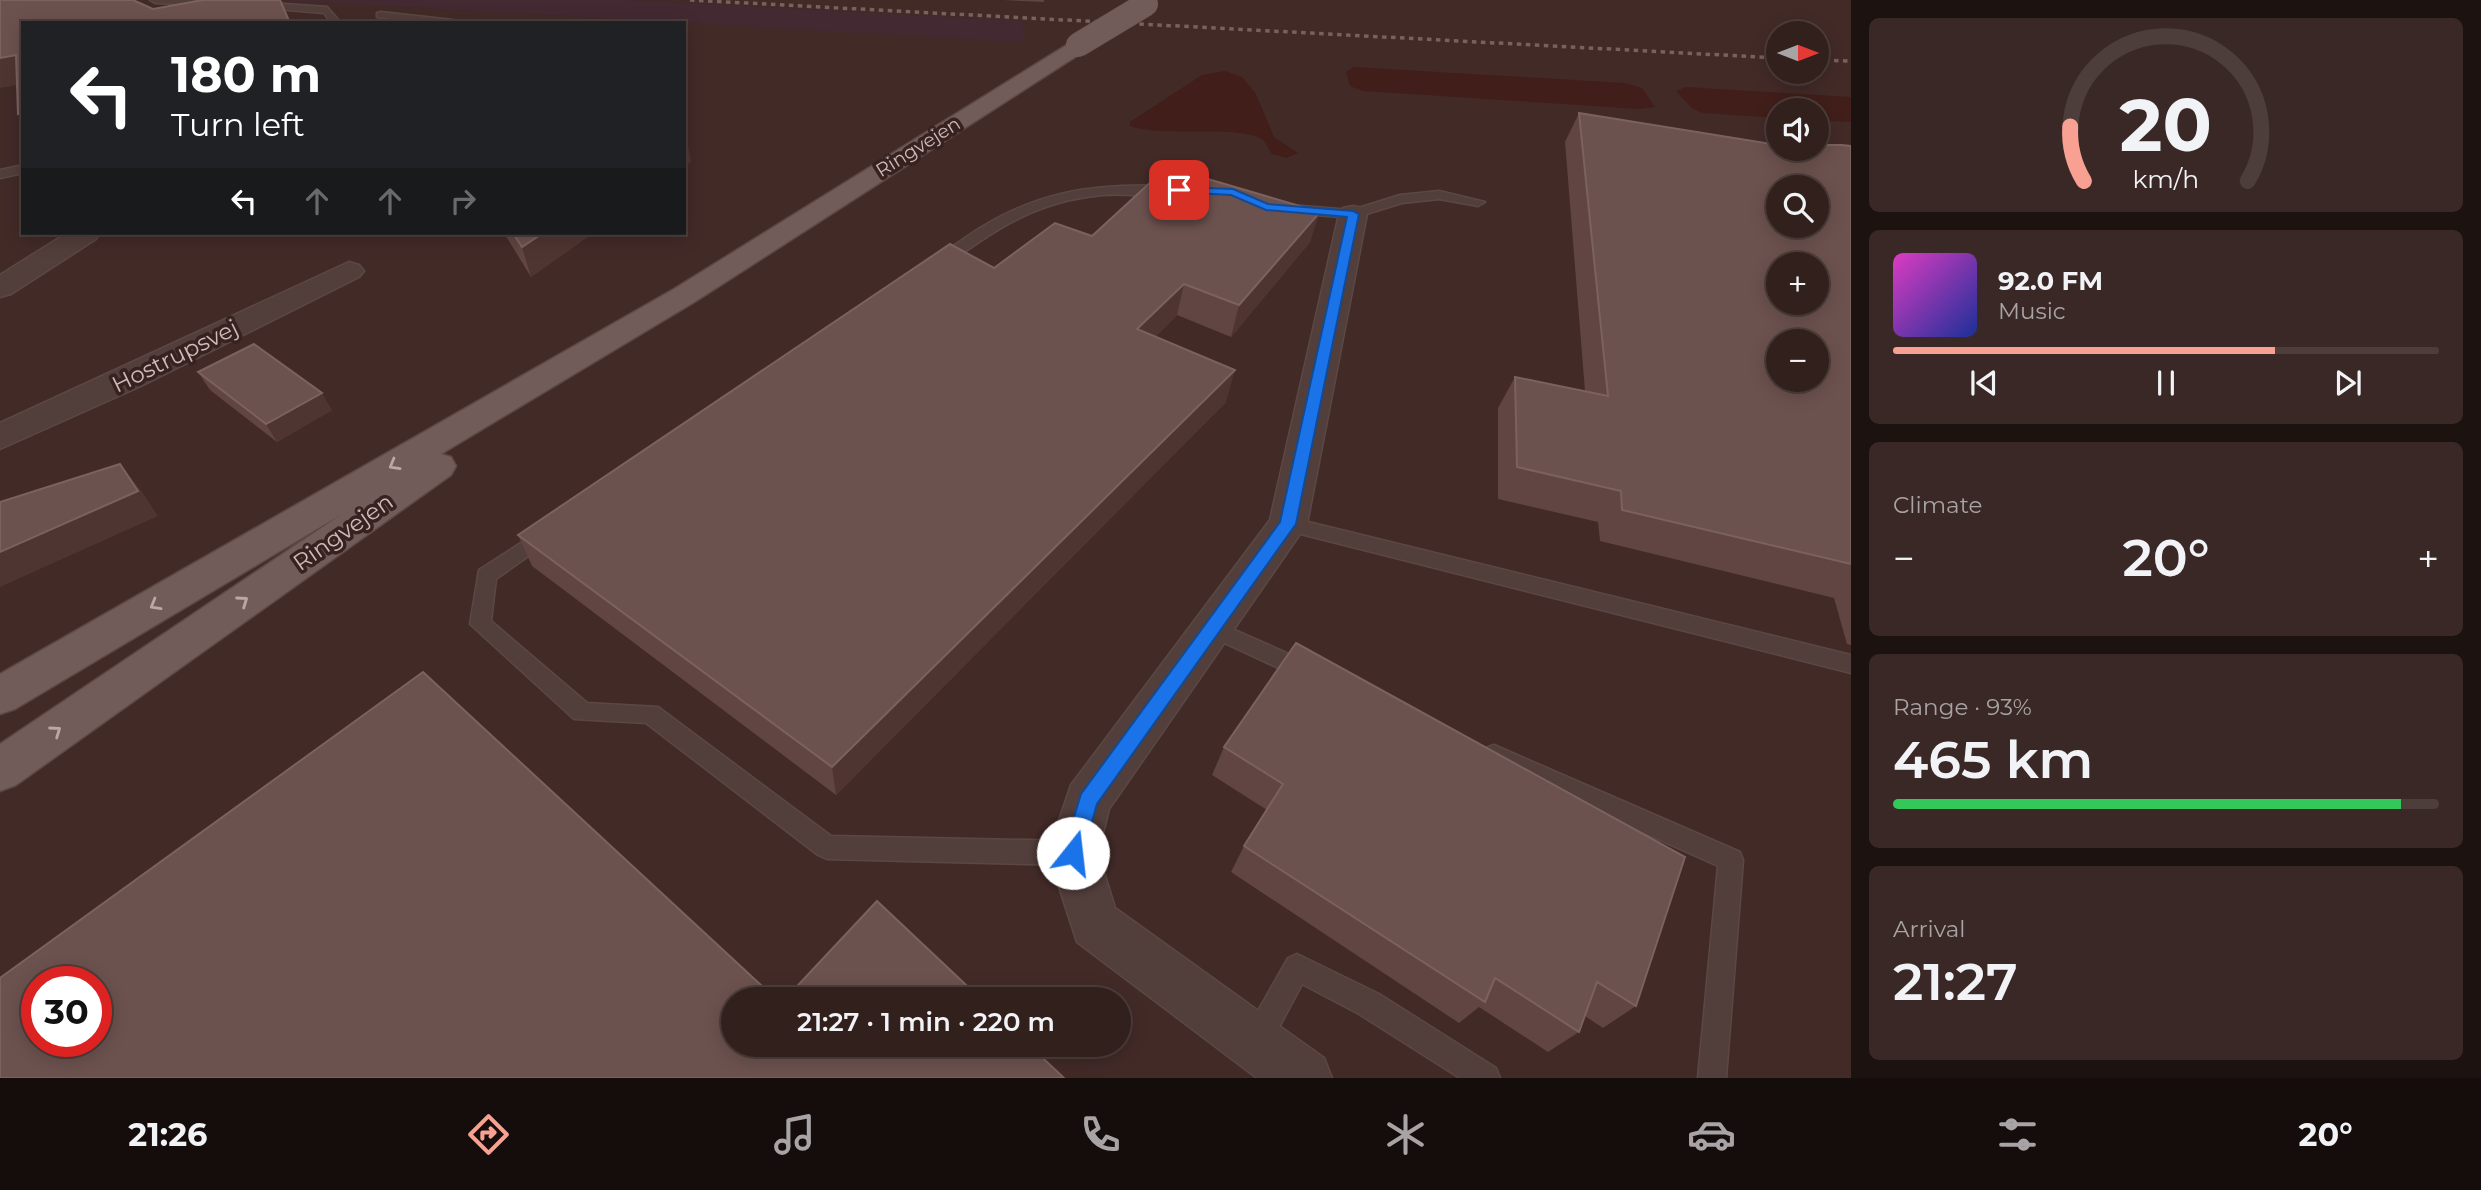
<!DOCTYPE html>
<html lang="en">
<head>
<meta charset="utf-8">
<style>
  body { margin:0; font-family:Montserrat,sans-serif; background:#3a2826; color:#f1f3f6; height:100vh; display:flex; flex-direction:column; font-size:26px; white-space:nowrap }
  * { box-sizing:border-box; margin:0 }
  p { font-size:23px; color:#a8a3a4 }
  .icon { flex:none; width:38px; height:38px; fill:none; stroke:currentColor; stroke-width:2; stroke-linecap:round; stroke-linejoin:round }
  .map { position:relative; flex:1; overflow:hidden }
  .sheet { display:flex; flex-direction:column; gap:18px; padding:18px; background:#1c1210; width:630px }
  .sheet>* { flex:none }
  .guide { position:absolute; left:21px; top:21px; width:665px; height:214px; border-radius:0px; box-shadow:0 4px 18px #0003,0 0 0 2px #4d3e3b; background:#202124; color:#fff; overflow:hidden }
  .needle { width:46px; rotate:90deg }
  .fabs { position:absolute; left:1766px; top:21px; display:grid; gap:14px }
  .fabs a { display:grid; place-items:center; width:63px; height:63px; border-radius:50%; background:#32201d; box-shadow:0 4px 18px #0003,0 0 0 2px #4d3e3b; font-size:35px }
  .speed { position:absolute; left:21px; top:966px; display:flex; gap:14px; font-size:35px; font-weight:700; text-align:center }
  .speed>* { display:grid; place-content:center; width:91px; height:91px; border-radius:50%; background:#32201d; box-shadow:0 4px 18px #0003,0 0 0 2px #4d3e3b; line-height:1 }
  .speed .limit { border:10px solid #d22; background:#fff; color:#111 }
  .pin { position:absolute; display:grid; place-items:center; width:60px; height:60px; color:#fff; margin:-30px; border-radius:14px; box-shadow:0 4px 10px #0006 }
  .me { position:absolute; width:77px; margin:-38px; rotate:16deg; stroke-linejoin:round; filter:drop-shadow(0 0 5px #0008) }
  .turn { display:flex; align-items:center; gap:24px; height:147px; padding:0 35px; font-size:32px }
  .turn .icon { width:91px; height:91px; stroke-width:2.5 }
  .turn b { display:block; font-size:49px; line-height:60px }
  .lanes { display:flex; align-items:center; height:66px; padding:0 35px; background:#0003; justify-content:center; gap:35px; direction:ltr }
  .lanes .off { opacity:.35 }
  .big { font-size:52px; font-weight:600; line-height:1.1 }
  .sheet .card { flex:1; display:flex; flex-direction:column; justify-content:center; gap:10px; min-width:0; padding:0 24px; border-radius:10px; background:#3a2826 }
  .sheet .dial { align-items:center; gap:0 }
  .dial svg { height:182px; overflow:visible; fill:none; stroke:#4d3e3b; stroke-width:7; stroke-linecap:round; text-anchor:middle }
  .dial text { fill:#f1f3f6; stroke:none }
  .song { display:flex; align-items:center; gap:21px }
  .cover { width:84px; height:84px; border-radius:10px; background:linear-gradient(135deg,hsl(310 70% 55%),hsl(230 70% 35%)) }
  .played { height:7px; border-radius:4px; background:linear-gradient(90deg,#f8a092 70%,#4d3e3b 70%) }
  .keys { display:flex; justify-content:space-around; direction:ltr }
  .heat { display:flex; justify-content:space-between; align-items:center; font-size:38px; direction:ltr }
  .charge { height:10px; border-radius:5px; background:linear-gradient(90deg,#34c759 93%,#4d3e3b 0) }
  .trip { position:absolute; left:721px; top:987px; width:410px; height:70px; border-radius:35px; background:#32201d; box-shadow:0 4px 18px #0003,0 0 0 2px #4d3e3b; font-weight:600; line-height:70px; text-align:center }
  .dock { display:flex; height:112px; justify-content:space-around; align-items:center; background:#140d0c; color:#a8a3a4 }
  .dock .icon { width:49px; height:49px }
  .dock .current { color:#f8a092 }
  .dock b { font-size:32px; color:#f1f3f6 }
  main { display:flex; flex:1; min-height:0 }
  .map>svg:first-child { display:block }
  .green { fill:#432932 }
  .water { fill:#411e19 }
  .lines { fill:none; stroke-linecap:round; stroke-linejoin:round }
  .lane-casing { stroke:#5b4845; stroke-width:3 }
  .street-casing { stroke:#5b4845; stroke-width:3 }
  .primary-casing { stroke:#5b4845; stroke-width:3 }
  .lane { fill:#523e3b; fill-rule:evenodd }
  .street { fill:#523e3b; fill-rule:evenodd }
  .primary { fill:#725c59; fill-rule:evenodd }
  .rail { stroke:#79615d; stroke-width:3.5; stroke-dasharray:4.5 4.5; stroke-linecap:butt }
  .primary-bridge-casing { stroke:#5b4845; stroke-width:25; stroke-linecap:butt }
  .primary-bridge { stroke:#725c59; stroke-width:24 }
  .wall { fill:#604542 }
  .shaded-wall { fill:#4f3532 }
  .building { fill:#6c524f; stroke:#7b625f; stroke-width:2; fill-rule:evenodd }
  .oneway { stroke:#baa8a5 }
  .route { fill:#1a73e8; stroke:#114b97; stroke-width:2 }
  .labels { text-anchor:middle; dominant-baseline:central; stroke-width:7; stroke-linejoin:round; paint-order:stroke }
  .far-street-label { font-size:19px; fill:#ccbbb8; stroke:#372220 }
  .street-label { font-size:23px; fill:#ccbbb8; stroke:#372220 }
</style>
</head>
<body>
<main>
<div class="map">
<svg width="1851" height="1078" viewBox="0 0 1851 1078">
  <rect width="100%" height="100%" fill="#422a27"/>
  <path class="green" d="M281,0H630L1023,21L1024,42Z"/>
  <path class="water" d="M1354,67L1625,83L1642,88L1655,107L1640,109L1363,91L1350,86L1346,72Z
    M1225,71L1242,77L1256,94L1274,137L1298,153L1286,158L1272,154C1269,150 1266,143 1263,140C1240,124 1163,138 1130,126V122L1202,75Z
    M1686,87L1851,97V122L1817,120L1816,110H1778V118L1703,113L1692,108L1676,91Z"/>
  <g class="lines">
    <defs>
      <path id="lane" d="M150,0H220L225,3L220,6L155,3Z
        M256,2L327,7L341,23H331L324,13L252,7L251,5Z
        M381,12L453,20L458,23H422L377,17V13Z
        M23,165V173L0,178V170Z
        M1169,186L1176,190L1174,193C1152,198 1126,193 1103,195C1035,201 997,229 943,267H933L931,264C940,254 954,246 965,238C1031,192 1090,183 1169,186Z
        M1439,191L1485,202L1478,206L1439,199L1402,203L1353,218L1290,213L1283,209L1290,205L1352,210L1400,195Z
        M1288,517L1851,655V673L1281,529L1279,524L1281,519Z
        M544,528L554,535L551,540L496,579L491,621L587,703L658,707L831,836L1072,841L1081,845L1084,853L1081,861L1072,865L827,859L818,855L646,723L574,719L470,624L479,570Z
        M1212,620L1314,665L1317,671L1314,677L1306,680L1298,677L1205,634L1202,628L1205,622Z
        M1494,745L1740,852L1743,860L1726,1078H1698L1718,866L1486,762L1483,755L1486,748Z
        M1297,954L1379,994L1496,1068L1500,1078H1460L1359,1014L1302,984L1266,1052L1256,1056L1246,1052L1242,1042L1246,1032L1288,958Z"/>
      <path id="street" d="M1353,206L1363,208L1367,214L1307,524L1109,809L1098,853L1115,908L1324,1058L1332,1078H1257L1077,942L1048,853L1071,785L1270,520L1339,214L1343,208Z
        M67,233H100L96,239L11,294L0,297V275Z
        M349,262L359,265L364,271L359,277L141,386L0,449V423Z"/>
      <path id="primary" d="M1078,38L1086,40L1089,45L1086,50L696,301L441,454L451,457L456,466L451,475L16,785L0,791V744L342,514L15,709L0,714V674L674,289Z"/>
    </defs>
    <use href="#lane" class="lane-casing"/>
    <use href="#street" class="street-casing"/>
    <use href="#primary" class="primary-casing"/>
    <use href="#lane" class="lane"/>
    <use href="#street" class="street"/>
    <use href="#primary" class="primary"/>
    <path class="rail" d="M690,0L1778,58
      M1816,60L1851,61"/>
    <defs>
      <path id="primary-bridge" d="M1078,45L1146,4"/>
    </defs>
    <use href="#primary-bridge" class="primary-bridge-casing"/>
    <use href="#primary-bridge" class="primary-bridge"/>
  </g>
  <path class="wall" d="M1003,0H1044V2Z
    M1579,113L1773,145L1851,146V645L1847,644L1834,598L1600,541L1598,522L1498,499V408L1515,377L1585,391L1565,142Z
    M504,233H593L531,277Z
    M1092,236L1310,242L1231,337L1177,315L1155,337L1226,402L836,795L532,566L518,535L994,268Z
    M198,372L332,410L277,442L210,390Z
    M1224,747L1636,1006L1603,1028L1585,1016L1579,1032L1548,1052L1479,1007L1459,1023L1231,872L1244,846L1267,810L1212,775Z"/>
  <path class="shaded-wall" d="M16,55L23,84L0,88V58Z
    M23,113V121L18,114Z
    M686,134L691,162L684,167V135Z
    M1320,212L1310,242L1231,337L1239,305Z
    M543,233H593L531,277L522,247Z
    M1184,284L1177,315L1132,360L1137,329Z
    M1235,370L1226,402L836,795L832,767Z
    M322,393L332,410L277,442L266,424Z
    M120,464L140,489L158,516L0,587V552Z"/>
  <path class="building" d="M0,0H133L153,9L203,0H280L290,23H23V113L18,114L16,55L0,58Z
    M1579,113L1778,145V149H1816V145H1842L1851,146V564L1622,510L1621,491L1517,467L1515,377L1608,396ZM1778,187H1816V226H1778ZM1778,264H1816V303H1778ZM1778,341H1816V380H1778Z
    M1167,167L1320,212L1239,305L1184,284L1137,329L1235,370L832,767L518,535L950,244L994,268L1055,223L1092,236Z
    M513,233H543L522,247Z
    M254,344L322,393L266,424L198,372Z
    M120,464L138,491L0,552V502Z
    M1296,643L1685,857L1636,1006L1597,982L1579,1032L1495,978L1485,1002L1244,846L1283,784L1224,747Z
    M423,672L776,999H733V1045H1029L1064,1078H0V978ZM37,982H96V1041H37Z
    M877,901L981,999H785Z"/>
  <defs><path id="oneway-chevron" d="M-2-3.5L2.5 0L-2 3.5" fill="none" stroke-width="1.6" stroke-linecap="round" stroke-linejoin="round" transform="scale(1.75)"/></defs>
  <g class="oneway">
    <use href="#oneway-chevron" transform="translate(394 465) rotate(150)"/>
    <use href="#oneway-chevron" transform="translate(243 601) rotate(-35)"/>
    <use href="#oneway-chevron" transform="translate(155 605) rotate(150)"/>
    <use href="#oneway-chevron" transform="translate(56 731) rotate(-35)"/>
  </g>
  <path class="route" d="M1179,187L1233,189L1268,204L1353,211L1359,214L1296,524L1097,804L1083,853L1080,860L1073,863L1066,860L1063,853L1081,794L1280,522L1347,217L1266,210L1231,195L1175,192V188Z"/>
  <g class="labels">
    <g class="far-street-label">
      <text transform="translate(918 147) rotate(-32)">Ringvejen</text>
    </g>
    <g class="street-label">
      <text transform="translate(175 356) rotate(-26)">Hostrupsvej</text>
      <text transform="translate(343 532) rotate(-35)">Ringvejen</text>
    </g>
  </g>
</svg>
<div class="fabs">
<a><svg class="needle" viewBox="-14 -14 28 28"><path d="M0-13l5 13h-10z" fill="#e53935"/><path d="M0 13l5-13h-10z" fill="#a8a3a4"/></svg></a>
<a><svg class="icon" aria-label="sound" viewBox="0 0 24 24"><path d="M4 9h4l5-4v14l-5-4H4zM17 9q2 3 0 6"/></svg></a>
<a><svg class="icon" aria-label="search" viewBox="0 0 24 24"><circle cx="10" cy="10" r="6"/><path d="M15 15l6 6"/></svg></a>
<a>+</a>
<a>−</a>
</div>
<div class="speed"><div class="limit">30</div></div>
<div class="pin" style="left:1179px;top:190px;background:#d93025"><svg class="icon" aria-label="arrive" viewBox="0 0 24 24"><path d="M6 21V4h12l-3 4 3 4H6"/></svg></div>
<svg class="me" style="left:1073px;top:853px" viewBox="-20 -20 40 40"><circle r="19" fill="#fff"/><path d="M0-13L10 11 0 6-10 11z" fill="#1a73e8"/></svg>
<div class="trip">21:27 · 1 min · 220 m</div>
<div class="guide">
<div class="turn"><svg class="icon" aria-label="left" viewBox="0 0 24 24"><path d="M17 20v-9H6M10 6l-5 5 5 5"/></svg><div><b>180 m</b>Turn left</div></div>
<div class="lanes"><svg class="icon" aria-label="left" viewBox="0 0 24 24"><path d="M17 20v-9H6M10 6l-5 5 5 5"/></svg><svg class="icon off" aria-label="ahead" viewBox="0 0 24 24"><path d="M12 20V5M6 11l6-6 6 6"/></svg><svg class="icon off" aria-label="ahead" viewBox="0 0 24 24"><path d="M12 20V5M6 11l6-6 6 6"/></svg><svg class="icon off" aria-label="right" viewBox="0 0 24 24"><path d="M7 20v-9h11M14 6l5 5-5 5"/></svg></div>
</div>
</div>
<section class="sheet">
<div class="card dial"><svg viewBox="0 0 100 80">
<path d="M14 69A42 42 0 1 1 86 69"/>
<path d="M14 69A42 42 0 0 1 8 45" stroke="#f8a092"/>
<text x="50" y="56" font-size="32" font-weight="700">20</text>
<text x="50" y="72" font-size="11">km/h</text>
</svg></div>
<div class="card">
<div class="song"><i class="cover"></i><div><b>92.0 FM</b><p>Music</p></div></div>
<div class="played"></div>
<div class="keys"><svg class="icon" aria-label="previous" viewBox="0 0 24 24"><path d="M18 5L8 12l10 7zM5 5v14"/></svg><svg class="icon" aria-label="pause" viewBox="0 0 24 24"><path d="M8 5v14M16 5v14"/></svg><svg class="icon" aria-label="next" viewBox="0 0 24 24"><path d="M6 5l10 7-10 7zM19 5v14"/></svg></div>
</div>
<div class="card"><p>Climate</p>
<div class="heat"><a>−</a><b class="big">20°</b><a>+</a></div>
</div>
<div class="card"><p>Range · 93%</p><b class="big">465 km</b><div class="charge"></div></div>
<div class="card"><p>Arrival</p><b class="big">21:27</b></div>
</section>
</main>
<nav class="dock">
<b>21:26</b>
<svg class="icon current" aria-label="directions" viewBox="0 0 24 24"><path d="M12 3l9 9-9 9-9-9zM9 14v-3h6M13 9l2 2-2 2"/></svg>
<svg class="icon" aria-label="music" viewBox="0 0 24 24"><path d="M9 18V5l10-2v13"/><circle cx="6" cy="18" r="3"/><circle cx="16" cy="16" r="3"/></svg>
<svg class="icon" aria-label="phone" viewBox="0 0 24 24"><path d="M5 4h4l2 5-3 2q2 4 5 5l2-3 5 2v4C11 20 4 13 5 4z"/></svg>
<svg class="icon" aria-label="climate" viewBox="0 0 24 24"><path d="M12 3v18M4 7l16 10M4 17L20 7"/></svg>
<svg class="icon" aria-label="car" viewBox="0 0 24 24"><path d="M5 17H2v-5l4-1 3-4h7l3 4 3 1v5h-3M9 17h6M6 11h13"/><circle cx="7" cy="17" r="2"/><circle cx="17" cy="17" r="2"/></svg>
<svg class="icon" aria-label="filters" viewBox="0 0 24 24"><path d="M4 7h16M4 17h16"/><circle cx="9" cy="7" r="2"/><circle cx="15" cy="17" r="2"/></svg>
<b>20°</b>
</nav>
</body>
</html>
